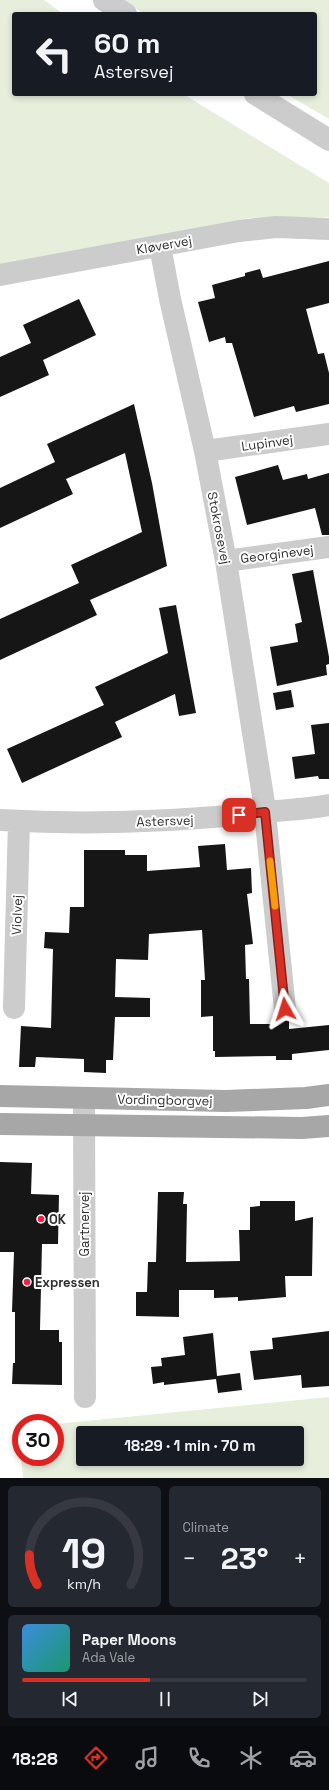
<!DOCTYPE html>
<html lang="en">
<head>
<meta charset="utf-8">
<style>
  body { margin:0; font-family:"Space Grotesk",sans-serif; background:#242831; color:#f1f3f6; height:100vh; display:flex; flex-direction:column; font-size:15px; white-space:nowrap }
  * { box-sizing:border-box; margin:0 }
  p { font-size:13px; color:#9ea1a6 }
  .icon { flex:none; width:22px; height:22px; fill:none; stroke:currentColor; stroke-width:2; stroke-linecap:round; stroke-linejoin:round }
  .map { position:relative; height:1478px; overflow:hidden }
  .drawer { display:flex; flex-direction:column; gap:8px; padding:8px; background:#0d0f14; flex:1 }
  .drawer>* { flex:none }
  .top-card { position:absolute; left:12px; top:12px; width:305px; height:84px; border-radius:4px; box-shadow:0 2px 6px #0003; background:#171b24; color:#f1f3f6; overflow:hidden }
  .speed { position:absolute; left:12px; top:1414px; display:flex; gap:8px; font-size:20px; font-weight:700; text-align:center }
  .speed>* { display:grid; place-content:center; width:52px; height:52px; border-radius:50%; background:#171b24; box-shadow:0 2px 6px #0003; line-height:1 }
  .speed .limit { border:6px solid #d22; background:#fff; color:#111 }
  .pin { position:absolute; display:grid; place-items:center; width:34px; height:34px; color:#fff; margin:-17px; border-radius:8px; box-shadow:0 2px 6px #0006 }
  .me { position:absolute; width:44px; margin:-22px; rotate:354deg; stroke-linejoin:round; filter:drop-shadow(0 0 3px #0008) }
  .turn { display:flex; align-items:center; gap:14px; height:84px; padding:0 16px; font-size:18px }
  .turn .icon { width:52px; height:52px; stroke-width:2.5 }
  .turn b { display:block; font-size:28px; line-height:34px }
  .big { font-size:30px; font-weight:800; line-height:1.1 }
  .drawer .widget { flex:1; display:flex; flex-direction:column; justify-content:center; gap:6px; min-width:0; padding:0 14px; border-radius:6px; background:#242831 }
  .drawer .dial { align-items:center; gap:0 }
  .dial svg { height:104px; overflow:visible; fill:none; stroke:#363941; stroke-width:7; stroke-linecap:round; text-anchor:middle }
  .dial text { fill:#f1f3f6; stroke:none }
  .song { display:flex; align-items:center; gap:12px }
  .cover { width:48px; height:48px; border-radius:6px; background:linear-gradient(135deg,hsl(210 70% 55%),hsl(160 70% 35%)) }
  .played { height:4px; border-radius:2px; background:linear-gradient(90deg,#d93025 45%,#363941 45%) }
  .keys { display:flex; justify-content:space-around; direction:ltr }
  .heat { display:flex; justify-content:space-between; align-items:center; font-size:22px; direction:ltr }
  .drawer .tiles { flex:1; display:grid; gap:8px; grid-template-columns:1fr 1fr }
  .widget:last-child { grid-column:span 2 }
  .trip { position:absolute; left:76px; top:1426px; width:228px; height:40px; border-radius:4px; background:#171b24; box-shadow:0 2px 6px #0003; font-weight:800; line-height:40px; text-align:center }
  .tab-bar { display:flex; height:64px; justify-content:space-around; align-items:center; background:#090b0e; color:#9ea1a6 }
  .tab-bar .icon { width:28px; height:28px }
  .tab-bar .active { color:#d93025 }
  .tab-bar b { font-size:18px; color:#f1f3f6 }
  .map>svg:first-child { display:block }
  .green { fill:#e7eedc; fill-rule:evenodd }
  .building { fill:#161616 }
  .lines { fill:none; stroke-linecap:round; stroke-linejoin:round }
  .minor { stroke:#ccc; stroke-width:22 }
  .major { stroke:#a7a7a7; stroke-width:22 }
  .route-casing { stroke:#8d1f18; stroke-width:10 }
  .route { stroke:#d93025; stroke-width:7 }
  .slow { stroke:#f59e0b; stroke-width:7 }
  .poi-dot { fill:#f52248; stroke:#fff; stroke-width:1.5 }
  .labels { text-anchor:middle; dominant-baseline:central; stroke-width:4; stroke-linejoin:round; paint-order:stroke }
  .street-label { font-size:13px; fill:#2f2f2f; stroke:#fff }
  .poi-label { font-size:13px; font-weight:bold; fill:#2f2f2f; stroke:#fff; text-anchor:start }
</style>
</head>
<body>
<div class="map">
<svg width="329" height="1478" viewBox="0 0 329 1478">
  <rect width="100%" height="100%" fill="#fff"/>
  <path class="green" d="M0,0H44L63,14H14V94H183L329,183V217L249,218L0,267Z
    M122,0H329V119L286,94H315V14H145Z
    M329,1397V1478H23L21,1457H55V1424ZM83,1433H297V1459H83Z"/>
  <path class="building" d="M329,261V303L306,309L318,354L324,353L329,373V404L296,412L294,406L254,417L232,343H226L225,337L209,342L198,302L215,298L212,285L245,276V273L260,269L263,278Z
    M79,299L96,335L43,360L49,375L0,397V357L31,343L23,325Z
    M134,404L152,483L167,566L90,600L97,615L0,660V619L79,583L71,565L142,532L125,453L66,479L73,494L0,528V488L55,462L47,444Z
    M278,465L283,480L307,474L308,479L329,473V535H322L315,508L247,525L235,477Z
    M313,570L329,657V664L326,665L327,675L277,686L270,647L298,642L295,624L302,622L292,574Z
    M176,605L196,713L179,716L175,694L115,722L122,737L22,783L7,749L104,705L95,687L168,653L159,608Z
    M291,690L294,707L276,710L273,693Z
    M329,723V779H319L318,776L295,779L292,757L315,754L311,725Z
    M225,844L227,870L251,868L252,893L247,894L253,944L245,945L246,979H249L250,1024H274V1014L280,1020L289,1021V1029L329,1025V1050L292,1054V1060H276V1056L215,1057V1051H213V1016L201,1017V980H205L202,930L149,934L148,960L116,959L115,997L150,998V1017H115L113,1060H106V1073L84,1072V1059L36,1057L35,1067H19L21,1026L51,1028L53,949L44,948L45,932L69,933L70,907H84V850H125V855H147V871L200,867L198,846Z
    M0,1162L32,1163L31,1194L59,1195L58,1244H42L40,1330H59V1342H62V1385L12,1384L13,1363H15V1312H12L14,1252H0Z
    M158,1192H184L183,1204H187L186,1262L240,1261L239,1230H250V1207L260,1206V1201H295V1221L313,1217L312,1276H285L286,1297L238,1301V1297L214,1298V1290H179V1317L136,1316V1292H147L148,1262H156Z
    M329,1331V1386L302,1388L301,1375L254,1380L250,1351L273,1349L272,1338Z
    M213,1333L217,1376L240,1373L242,1390L218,1393L216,1379L164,1385V1382L153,1384L151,1367L162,1366L161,1358L185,1355L183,1337Z"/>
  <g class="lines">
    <path class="minor" d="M104,0L126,14
      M255,94L329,140
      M160,246L170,299L205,451L226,561L264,803L285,1009
      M0,275L239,231L276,227L329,229
      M205,451L329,434
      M226,561L329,547
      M0,820C87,825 173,822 259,813C283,810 306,809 329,805
      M14,1008L19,821
      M84,1099L85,1397"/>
    <path class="major" d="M0,1096L226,1101L306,1098L329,1095
      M0,1124L302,1128L329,1126"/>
  </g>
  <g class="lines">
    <defs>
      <path id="route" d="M239,815L265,812L285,1009"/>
    </defs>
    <use href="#route" class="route-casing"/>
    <use href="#route" class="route"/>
    <path class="slow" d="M270,861L275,906"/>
  </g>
  <g class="poi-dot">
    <circle cx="41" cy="1219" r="4"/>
    <circle cx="27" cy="1282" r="4"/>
  </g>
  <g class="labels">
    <g class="street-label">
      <text transform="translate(164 245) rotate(-10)">Kløvervej</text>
      <text transform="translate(267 443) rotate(-8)">Lupinvej</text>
      <text transform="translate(219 528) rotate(79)">Stokrosevej</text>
      <text transform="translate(277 554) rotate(-7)">Georginevej</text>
      <text transform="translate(165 821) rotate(-2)">Astersvej</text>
      <text transform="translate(17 915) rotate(-88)">Violvej</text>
      <text transform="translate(165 1100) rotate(1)">Vordingborgvej</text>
      <text transform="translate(84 1224) rotate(-90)">Gartnervej</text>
    </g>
    <g class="poi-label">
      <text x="49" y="1219">OK</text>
      <text x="35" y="1282">Expressen</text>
    </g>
  </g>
</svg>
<div class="speed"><div class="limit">30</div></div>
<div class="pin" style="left:239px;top:815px;background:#d93025"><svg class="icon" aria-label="arrive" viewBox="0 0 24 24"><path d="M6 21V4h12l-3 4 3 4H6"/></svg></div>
<svg class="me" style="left:285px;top:1009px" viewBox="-20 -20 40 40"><path d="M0-17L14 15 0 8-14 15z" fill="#d93025" stroke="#fff" stroke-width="4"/></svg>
<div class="trip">18:29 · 1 min · 70 m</div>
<div class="top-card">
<div class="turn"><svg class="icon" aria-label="left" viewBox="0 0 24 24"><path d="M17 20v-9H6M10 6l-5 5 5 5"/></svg><div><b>60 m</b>Astersvej</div></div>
</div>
</div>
<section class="drawer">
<div class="tiles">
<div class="widget dial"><svg viewBox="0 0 100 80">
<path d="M14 69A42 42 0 1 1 86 69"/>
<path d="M14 69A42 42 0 0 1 8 46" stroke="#d93025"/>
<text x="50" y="56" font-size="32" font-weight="700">19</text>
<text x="50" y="72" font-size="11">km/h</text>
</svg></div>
<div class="widget"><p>Climate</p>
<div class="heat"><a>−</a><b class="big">23°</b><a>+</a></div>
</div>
<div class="widget">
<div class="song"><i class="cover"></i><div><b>Paper Moons</b><p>Ada Vale</p></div></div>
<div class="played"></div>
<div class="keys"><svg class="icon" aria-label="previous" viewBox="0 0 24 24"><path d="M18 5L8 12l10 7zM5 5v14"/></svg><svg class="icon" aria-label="pause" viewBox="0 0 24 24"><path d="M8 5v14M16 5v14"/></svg><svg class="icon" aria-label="next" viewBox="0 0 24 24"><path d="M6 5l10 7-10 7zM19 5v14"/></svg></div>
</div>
</div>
</section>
<nav class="tab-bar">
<b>18:28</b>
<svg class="icon active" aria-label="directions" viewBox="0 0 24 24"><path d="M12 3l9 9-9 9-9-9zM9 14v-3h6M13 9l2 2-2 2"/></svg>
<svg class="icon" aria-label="music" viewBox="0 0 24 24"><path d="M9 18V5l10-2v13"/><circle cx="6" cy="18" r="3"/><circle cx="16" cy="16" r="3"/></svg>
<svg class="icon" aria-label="phone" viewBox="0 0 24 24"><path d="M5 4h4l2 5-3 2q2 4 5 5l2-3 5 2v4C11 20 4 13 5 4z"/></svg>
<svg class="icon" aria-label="climate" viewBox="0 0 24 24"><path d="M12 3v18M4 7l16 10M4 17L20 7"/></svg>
<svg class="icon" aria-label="car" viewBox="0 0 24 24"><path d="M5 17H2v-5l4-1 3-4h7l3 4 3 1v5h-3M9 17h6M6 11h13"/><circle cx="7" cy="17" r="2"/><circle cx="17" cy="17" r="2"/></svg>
</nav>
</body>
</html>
